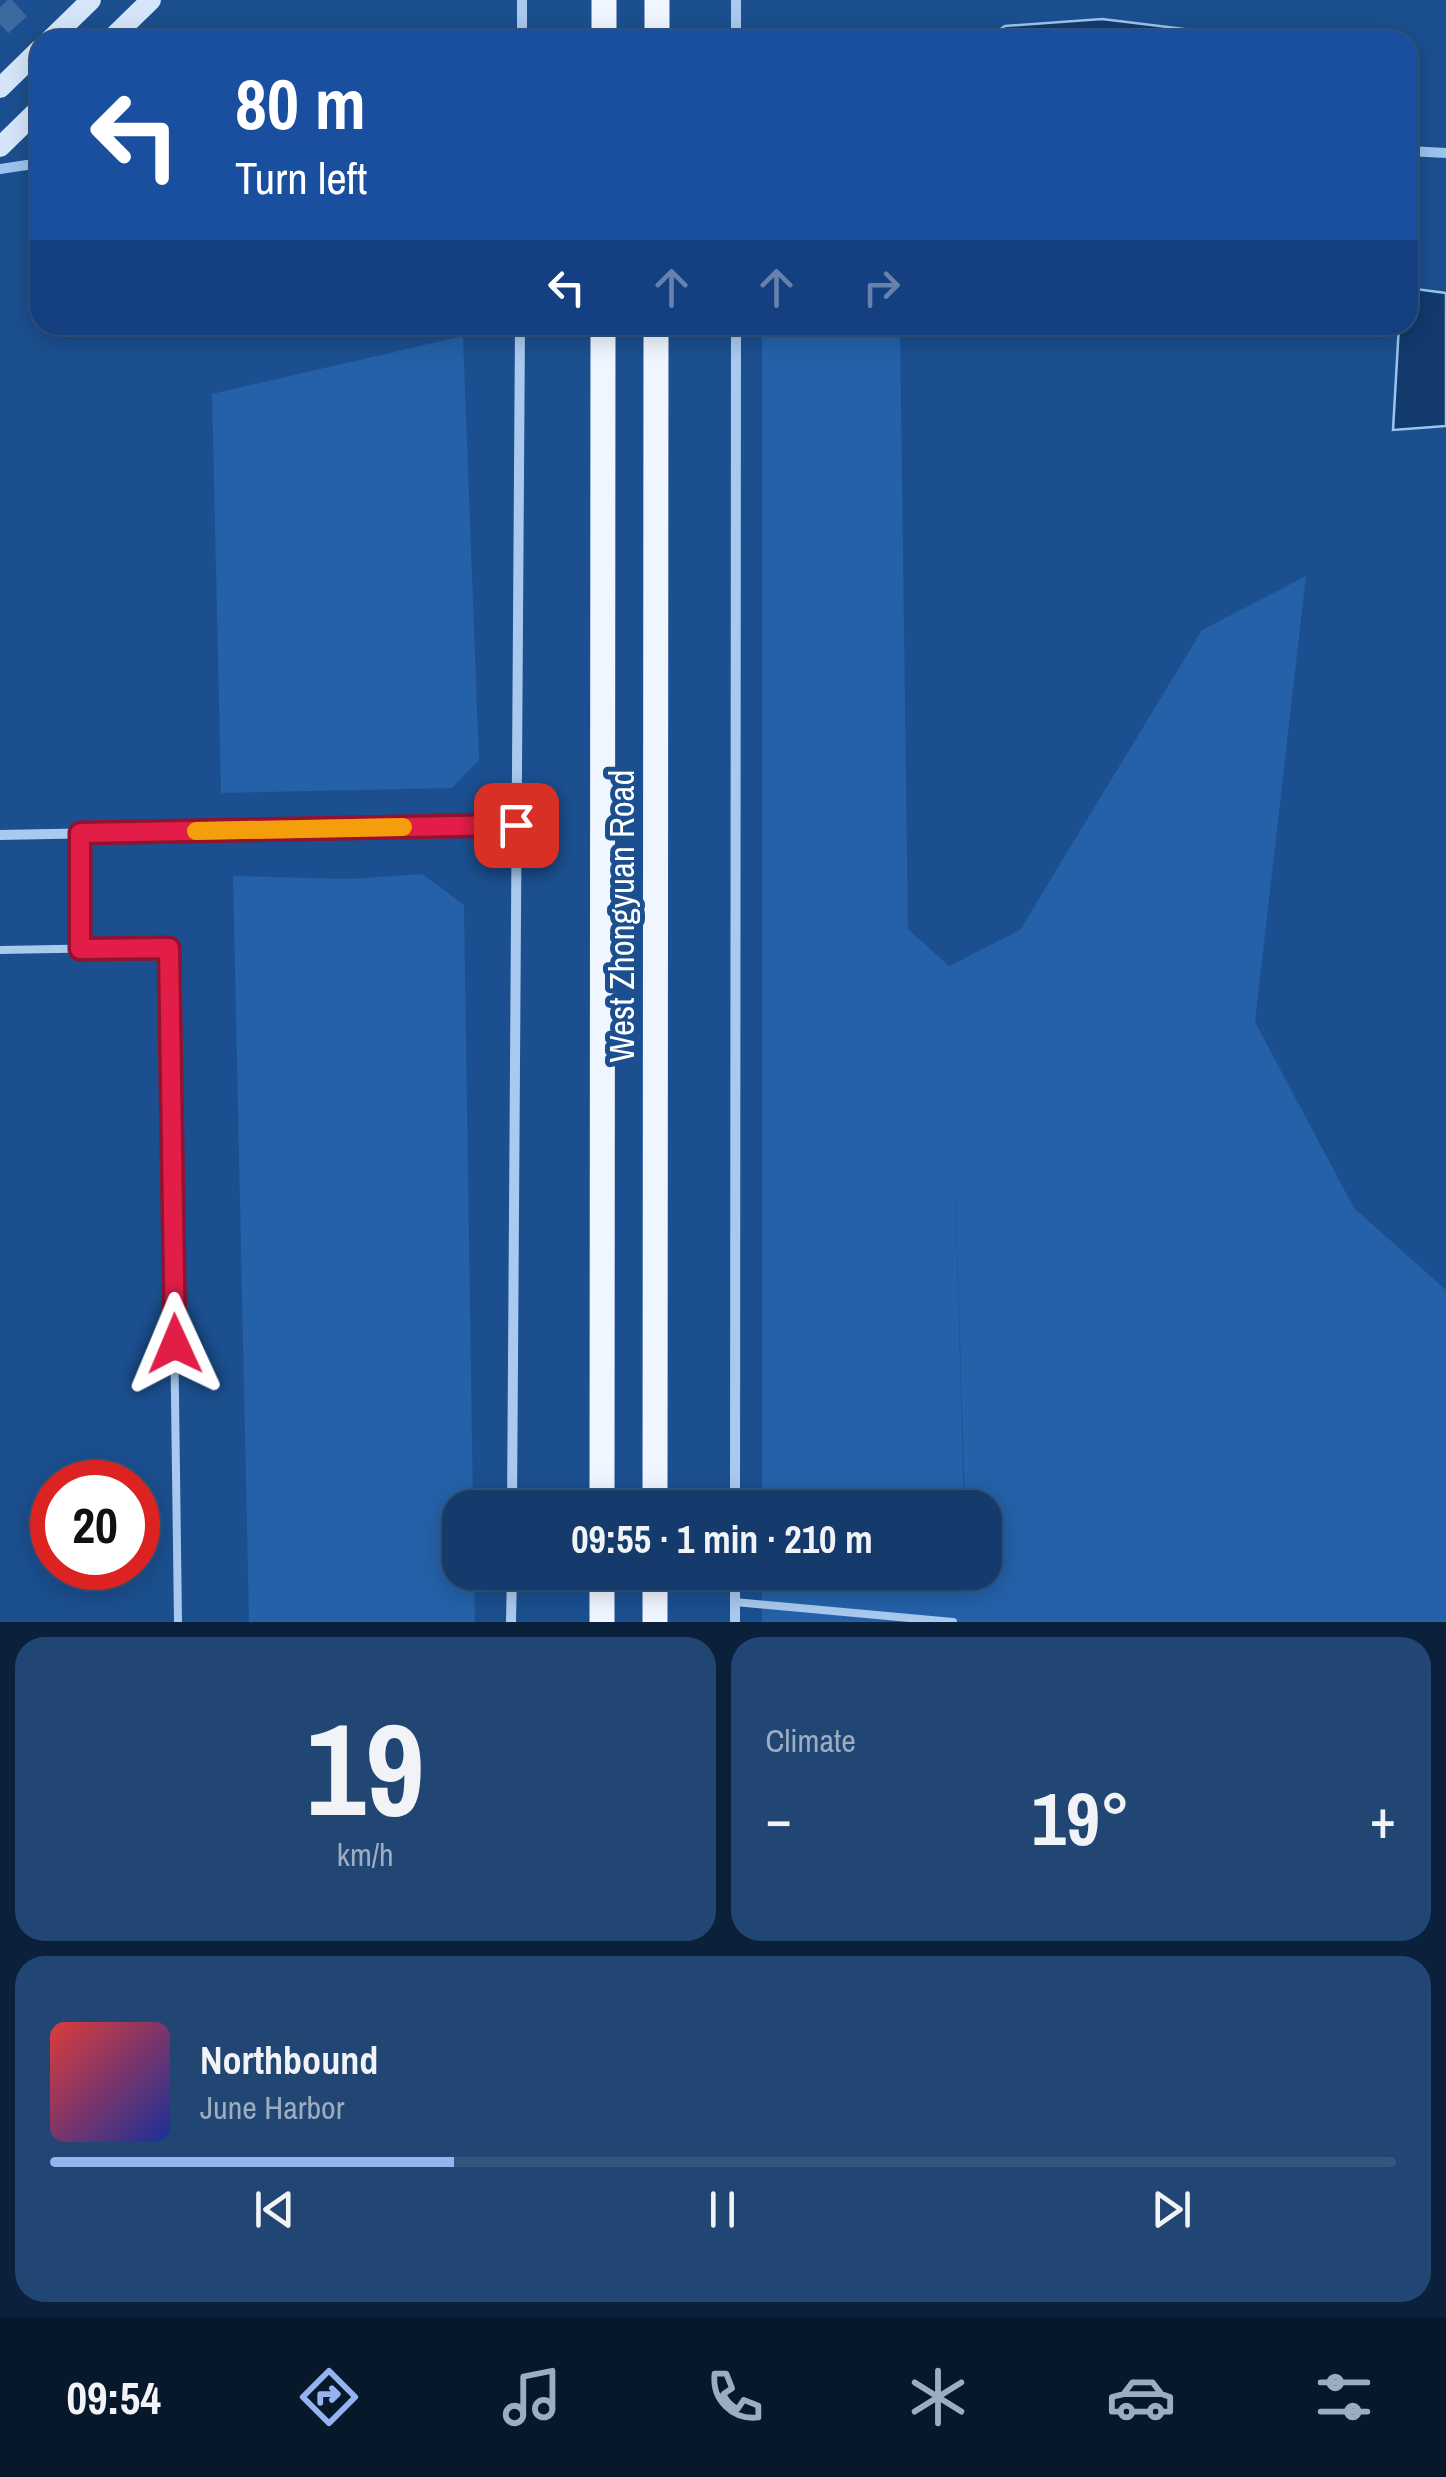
<!DOCTYPE html>
<html lang="en">
<head>
<meta charset="utf-8">
<style>
  body { margin:0; font-family:"Archivo Narrow",sans-serif; background:#214673; color:#f1f3f6; height:100vh; display:flex; flex-direction:column; font-size:38px; white-space:nowrap }
  * { box-sizing:border-box; margin:0 }
  p { font-size:32px; color:#9dadc1 }
  .icon { flex:none; width:55px; height:55px; fill:none; stroke:currentColor; stroke-width:2; stroke-linecap:round; stroke-linejoin:round }
  .map { position:relative; height:1622px; overflow:hidden }
  .sheet { display:flex; flex-direction:column; gap:15px; padding:15px; background:#0b203b; flex:1 }
  .sheet>* { flex:none }
  .hud { position:absolute; left:30px; top:30px; width:1388px; height:305px; border-radius:30px; box-shadow:0 5px 25px #0003,0 0 0 2px #33557e; background:#1a4fa0; color:#fff; overflow:hidden }
  .speed { position:absolute; left:30px; top:1460px; display:flex; gap:20px; font-size:50px; font-weight:700; text-align:center }
  .speed>* { display:grid; place-content:center; width:130px; height:130px; border-radius:50%; background:#143b6b; box-shadow:0 5px 25px #0003,0 0 0 2px #33557e; line-height:1 }
  .speed .limit { border:15px solid #d22; background:#fff; color:#111 }
  .pin { position:absolute; display:grid; place-items:center; width:85px; height:85px; color:#fff; margin:-42px; border-radius:20px; box-shadow:0 5px 15px #0006 }
  .me { position:absolute; width:110px; margin:-55px; rotate:359deg; stroke-linejoin:round; filter:drop-shadow(0 0 8px #0008) }
  .turn { display:flex; align-items:center; gap:35px; height:210px; padding:0 40px; font-size:45px }
  .turn .icon { width:130px; height:130px; stroke-width:2.5 }
  .turn b { display:block; font-size:70px; line-height:85px }
  .lanes { display:flex; align-items:center; height:95px; padding:0 40px; background:#0003; justify-content:center; gap:50px; direction:ltr }
  .lanes .off { opacity:.35 }
  .big { font-size:75px; font-weight:700; line-height:1.1 }
  .sheet .tile { flex:1; display:flex; flex-direction:column; justify-content:center; gap:15px; min-width:0; padding:0 35px; border-radius:30px; background:#214673 }
  .sheet .dial { align-items:center; gap:0 }
  .dial b { font-size:130px; line-height:1 }
  .song { display:flex; align-items:center; gap:30px }
  .cover { width:120px; height:120px; border-radius:15px; background:linear-gradient(135deg,hsl(0 70% 55%),hsl(230 70% 35%)) }
  .played { height:10px; border-radius:5px; background:linear-gradient(90deg,#95b2f1 30%,#33557e 30%) }
  .keys { display:flex; justify-content:space-around; direction:ltr }
  .heat { display:flex; justify-content:space-between; align-items:center; font-size:55px; direction:ltr }
  .sheet .tiles { flex:1; display:grid; gap:15px; grid-template-columns:1fr 1fr }
  .tile:last-child { grid-column:span 2 }
  .trip { position:absolute; left:442px; top:1490px; width:560px; height:100px; border-radius:30px; background:#143b6b; box-shadow:0 5px 25px #0003,0 0 0 2px #33557e; font-weight:700; line-height:100px; text-align:center }
  .menu { display:flex; height:160px; justify-content:space-around; align-items:center; background:#08182b; color:#9dadc1 }
  .menu .icon { width:70px; height:70px }
  .menu .selected { color:#95b2f1 }
  .menu b { font-size:45px; color:#f1f3f6 }
  .map>svg:first-child { display:block }
  .green { fill:#2461a8 }
  .water { fill:#123a6d; stroke:#9cc4f0; stroke-width:2.5 }
  .lines { fill:none; stroke-linecap:round; stroke-linejoin:round }
  .stream { stroke:#9cc4f0; stroke-width:10 }
  .primary-tunnel { stroke:#3d69a0; stroke-width:25; stroke-dasharray:25 12; stroke-linecap:butt }
  .lane { stroke:#a9c9ee; stroke-width:8 }
  .street { stroke:#a9c9ee; stroke-width:10 }
  .secondary { stroke:#d6e6fa; stroke-width:20 }
  .primary { stroke:#f0f6ff; stroke-width:25 }
  .route-casing { stroke:#92132f; stroke-width:25 }
  .route { stroke:#e11d48; stroke-width:18 }
  .slow { stroke:#f59e0b; stroke-width:18 }
  .labels { text-anchor:middle; dominant-baseline:central; stroke-width:10; stroke-linejoin:round; paint-order:stroke }
  .street-label { font-size:35px; fill:#fff; stroke:#1b4f8f }
</style>
</head>
<body>
<div class="map">
<svg width="1446" height="1622" viewBox="0 0 1446 1622">
  <rect width="100%" height="100%" fill="#1b4f8f"/>
  <path class="green" d="M762,325H900L908,929L949,966L1020,930L1202,630L1306,576L1255,1022L1354,1208L1446,1290V1622H762V1573L985,1572V1508L965,1507L954,1143L964,1507H762Z
    M463,336L479,760L452,788L221,793L212,394Z
    M422,874L464,905L473,1507L460,1508V1572L474,1573L475,1622H249L233,876L349,879Z"/>
  <path class="water" d="M1102,19L1274,40H985L1005,26Z
    M1408,288L1446,293V426L1393,430L1399,325H1408Z"/>
  <g class="lines">
    <path class="stream" d="M1408,151L1446,153
      M0,169L40,163"/>
    <path class="primary-tunnel" d="M0,24L26,0"/>
    <path class="lane" d="M80,833V949
      M0,950L169,947L178,1622
      M735,1602L953,1622"/>
    <path class="street" d="M522,40V0
      M736,40V0
      M0,835L516,825
      M512,1508L520,325
      M735,1508L736,325
      M735,1572V1622
      M511,1622L512,1572"/>
    <path class="secondary" d="M50,40L91,0
      M110,40L151,0
      M0,88L40,49
      M0,147L40,108"/>
    <path class="primary" d="M604,40V0
      M657,40V0
      M602,1508L603,325
      M655,1508L656,325
      M602,1622V1572
      M655,1622V1572"/>
  </g>
  <g class="lines">
    <defs>
      <path id="route" d="M175,1344L169,948L80,949V833L516,825"/>
    </defs>
    <use href="#route" class="route-casing"/>
    <use href="#route" class="route"/>
    <path class="slow" d="M196,831L403,827"/>
  </g>
  <g class="labels">
    <g class="street-label">
      <text transform="translate(621 916) rotate(-90)">West Zhongyuan Road</text>
    </g>
  </g>
</svg>
<div class="speed"><div class="limit">20</div></div>
<div class="pin" style="left:516px;top:825px;background:#d93025"><svg class="icon" aria-label="arrive" viewBox="0 0 24 24"><path d="M6 21V4h12l-3 4 3 4H6"/></svg></div>
<svg class="me" style="left:175px;top:1344px" viewBox="-20 -20 40 40"><path d="M0-17L14 15 0 8-14 15z" fill="#e11d48" stroke="#fff" stroke-width="4"/></svg>
<div class="trip">09:55 · 1 min · 210 m</div>
<div class="hud">
<div class="turn"><svg class="icon" aria-label="left" viewBox="0 0 24 24"><path d="M17 20v-9H6M10 6l-5 5 5 5"/></svg><div><b>80 m</b>Turn left</div></div>
<div class="lanes"><svg class="icon" aria-label="left" viewBox="0 0 24 24"><path d="M17 20v-9H6M10 6l-5 5 5 5"/></svg><svg class="icon off" aria-label="ahead" viewBox="0 0 24 24"><path d="M12 20V5M6 11l6-6 6 6"/></svg><svg class="icon off" aria-label="ahead" viewBox="0 0 24 24"><path d="M12 20V5M6 11l6-6 6 6"/></svg><svg class="icon off" aria-label="right" viewBox="0 0 24 24"><path d="M7 20v-9h11M14 6l5 5-5 5"/></svg></div>
</div>
</div>
<section class="sheet">
<div class="tiles">
<div class="tile dial"><b>19</b><p>km/h</p></div>
<div class="tile"><p>Climate</p>
<div class="heat"><a>−</a><b class="big">19°</b><a>+</a></div>
</div>
<div class="tile">
<div class="song"><i class="cover"></i><div><b>Northbound</b><p>June Harbor</p></div></div>
<div class="played"></div>
<div class="keys"><svg class="icon" aria-label="previous" viewBox="0 0 24 24"><path d="M18 5L8 12l10 7zM5 5v14"/></svg><svg class="icon" aria-label="pause" viewBox="0 0 24 24"><path d="M8 5v14M16 5v14"/></svg><svg class="icon" aria-label="next" viewBox="0 0 24 24"><path d="M6 5l10 7-10 7zM19 5v14"/></svg></div>
</div>
</div>
</section>
<nav class="menu">
<b>09:54</b>
<svg class="icon selected" aria-label="directions" viewBox="0 0 24 24"><path d="M12 3l9 9-9 9-9-9zM9 14v-3h6M13 9l2 2-2 2"/></svg>
<svg class="icon" aria-label="music" viewBox="0 0 24 24"><path d="M9 18V5l10-2v13"/><circle cx="6" cy="18" r="3"/><circle cx="16" cy="16" r="3"/></svg>
<svg class="icon" aria-label="phone" viewBox="0 0 24 24"><path d="M5 4h4l2 5-3 2q2 4 5 5l2-3 5 2v4C11 20 4 13 5 4z"/></svg>
<svg class="icon" aria-label="climate" viewBox="0 0 24 24"><path d="M12 3v18M4 7l16 10M4 17L20 7"/></svg>
<svg class="icon" aria-label="car" viewBox="0 0 24 24"><path d="M5 17H2v-5l4-1 3-4h7l3 4 3 1v5h-3M9 17h6M6 11h13"/><circle cx="7" cy="17" r="2"/><circle cx="17" cy="17" r="2"/></svg>
<svg class="icon" aria-label="filters" viewBox="0 0 24 24"><path d="M4 7h16M4 17h16"/><circle cx="9" cy="7" r="2"/><circle cx="15" cy="17" r="2"/></svg>
</nav>
</body>
</html>
